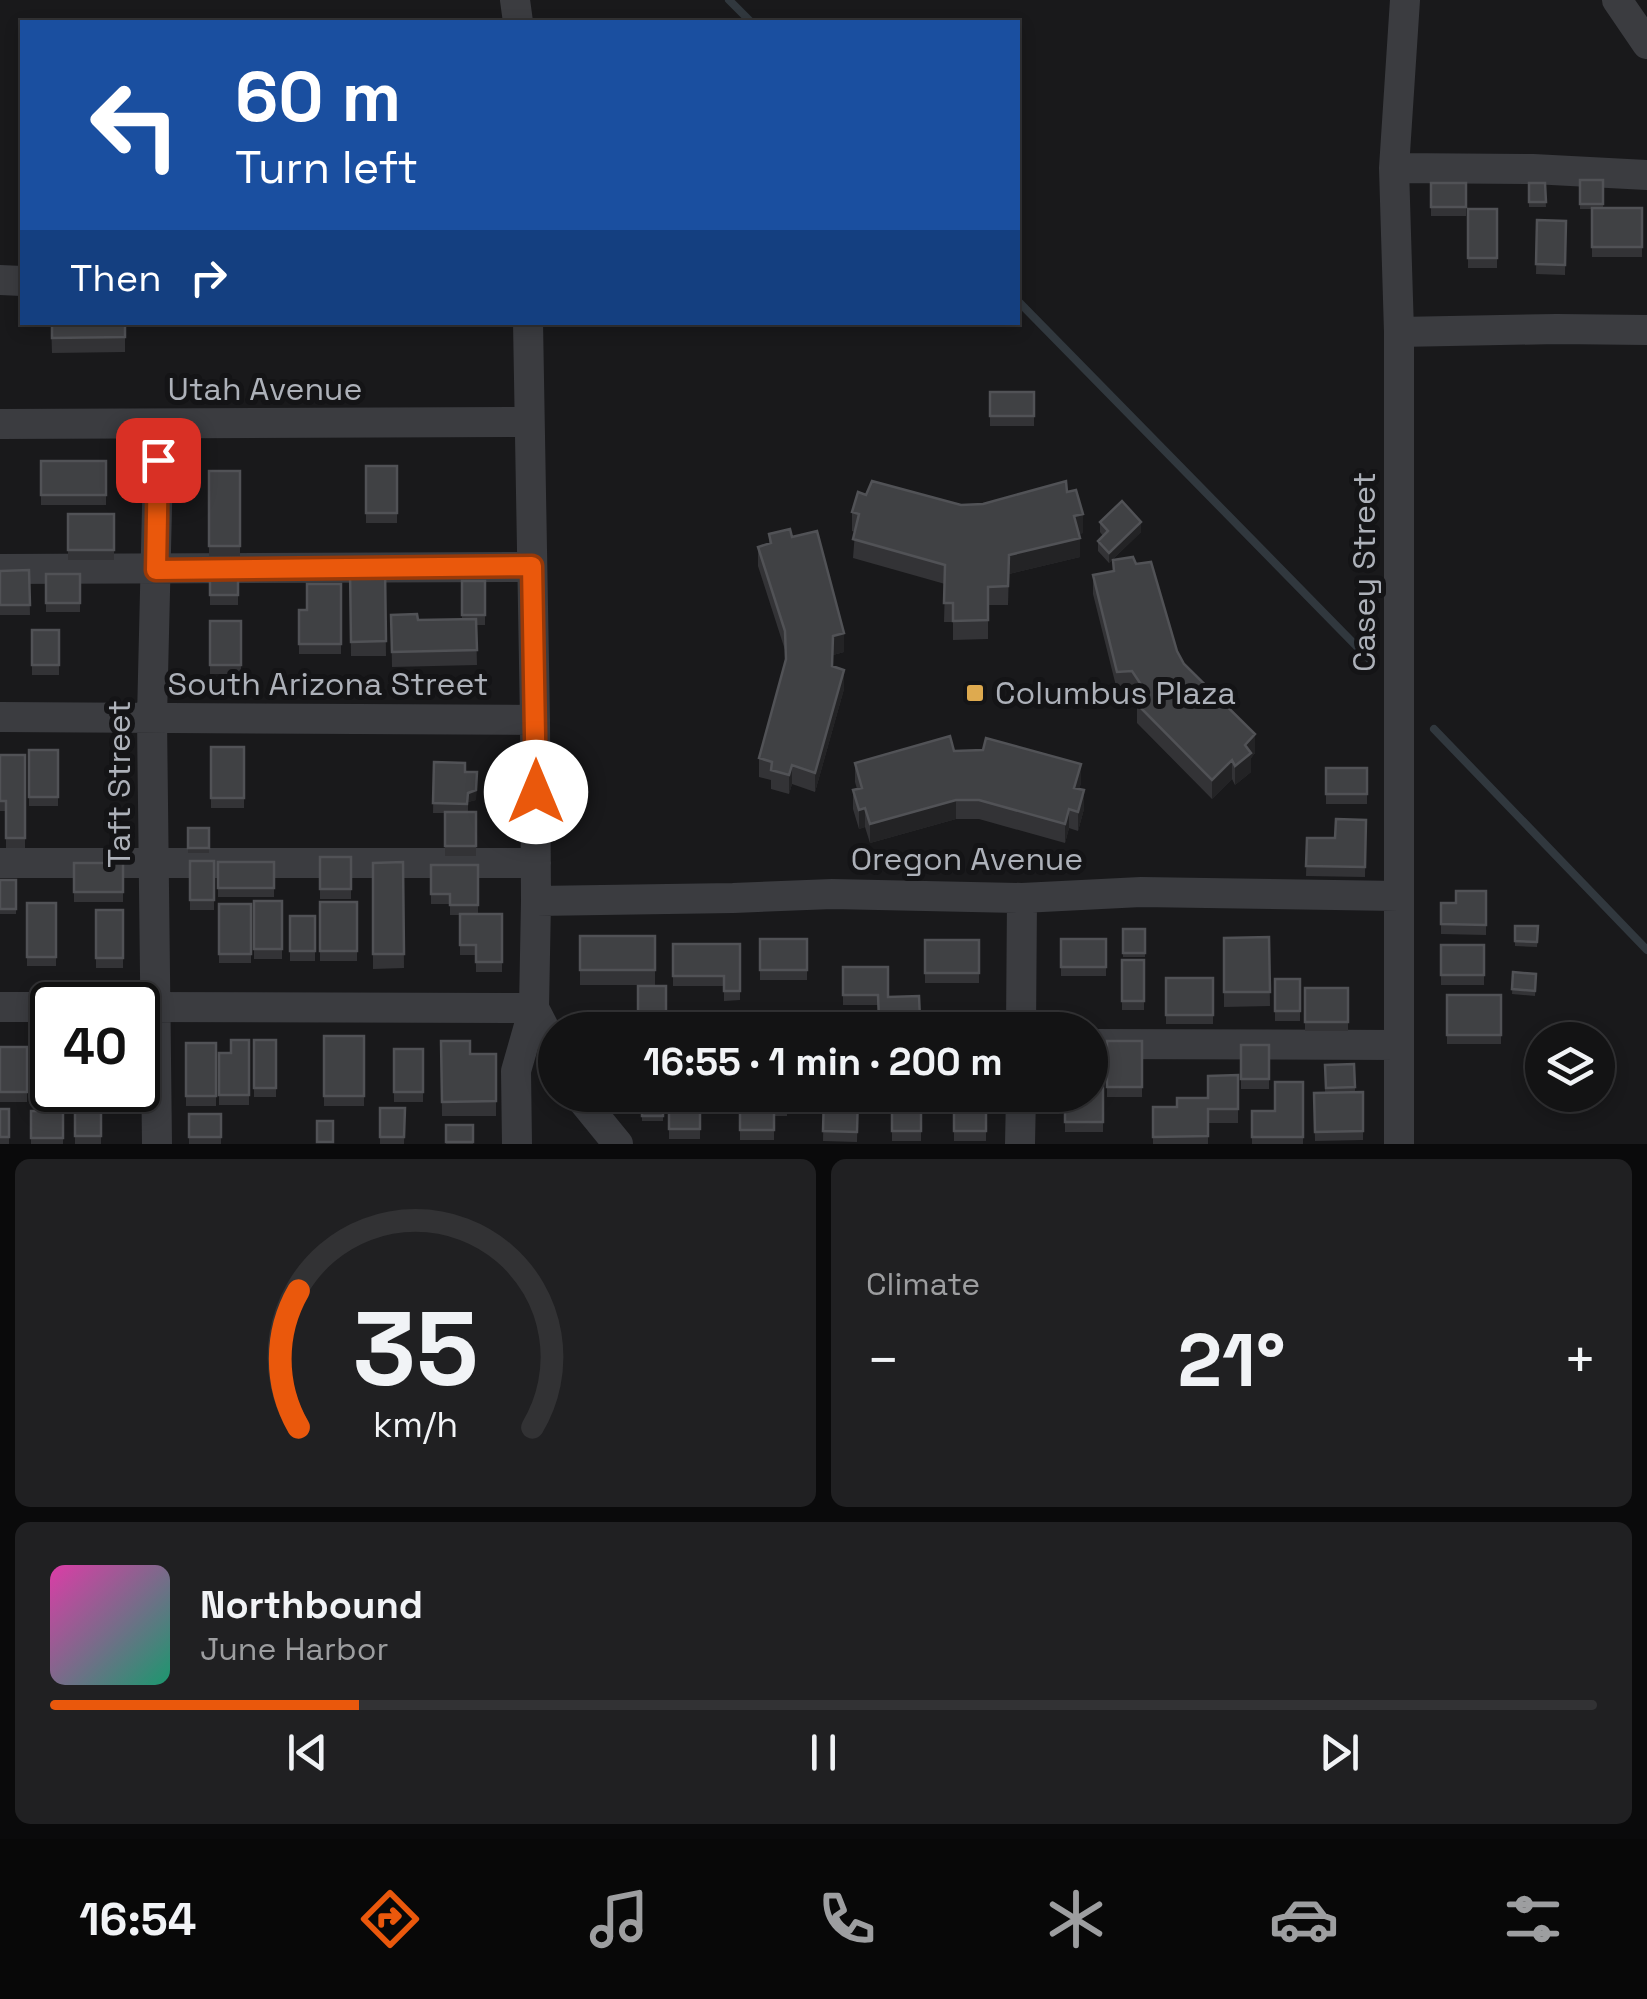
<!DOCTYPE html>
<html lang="en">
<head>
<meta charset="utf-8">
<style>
  body { margin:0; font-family:"Space Grotesk",sans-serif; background:#202022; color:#f1f3f6; height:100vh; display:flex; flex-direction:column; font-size:38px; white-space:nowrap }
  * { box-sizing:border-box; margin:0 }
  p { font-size:32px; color:#9d9ea0 }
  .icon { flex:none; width:55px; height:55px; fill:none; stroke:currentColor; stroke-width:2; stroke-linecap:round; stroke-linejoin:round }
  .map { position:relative; height:1144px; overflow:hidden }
  .drawer { display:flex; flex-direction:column; gap:15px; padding:15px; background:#0a0a0b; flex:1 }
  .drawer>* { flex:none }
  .top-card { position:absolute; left:20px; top:20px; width:1000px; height:305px; border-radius:0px; box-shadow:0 5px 15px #0003,0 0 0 2px #323234; background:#1a4fa0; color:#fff; overflow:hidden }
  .controls { position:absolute; left:1525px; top:1022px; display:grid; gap:20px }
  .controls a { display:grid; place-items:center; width:90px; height:90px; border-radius:50%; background:#131314; box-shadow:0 5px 15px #0003,0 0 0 2px #323234; font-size:50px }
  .speed { position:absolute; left:30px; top:982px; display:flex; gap:20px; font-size:50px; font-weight:700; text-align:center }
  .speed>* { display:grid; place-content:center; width:130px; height:130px; border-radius:50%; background:#131314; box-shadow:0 5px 15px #0003,0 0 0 2px #323234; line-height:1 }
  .speed .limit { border:5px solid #111; border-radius:15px; background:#fff; color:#111 }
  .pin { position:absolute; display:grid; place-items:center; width:85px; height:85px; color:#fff; margin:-42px; border-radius:20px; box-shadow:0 5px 15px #0006 }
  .me { position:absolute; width:110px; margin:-55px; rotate:0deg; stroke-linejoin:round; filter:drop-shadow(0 0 8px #0008) }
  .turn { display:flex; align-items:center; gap:35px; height:210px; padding:0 50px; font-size:45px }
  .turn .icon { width:130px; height:130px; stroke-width:2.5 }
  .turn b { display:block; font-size:70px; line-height:85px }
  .then { display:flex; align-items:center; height:95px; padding:0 50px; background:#0003; gap:20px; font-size:38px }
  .big { font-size:75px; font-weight:800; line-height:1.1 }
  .drawer .widget { flex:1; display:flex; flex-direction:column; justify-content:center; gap:15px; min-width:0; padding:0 35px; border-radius:15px; background:#202022 }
  .drawer .dial { align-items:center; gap:0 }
  .dial svg { height:260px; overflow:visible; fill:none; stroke:#323234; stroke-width:7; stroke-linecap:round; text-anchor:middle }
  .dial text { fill:#f1f3f6; stroke:none }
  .song { display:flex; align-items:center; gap:30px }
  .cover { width:120px; height:120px; border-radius:15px; background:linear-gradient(135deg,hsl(320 70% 55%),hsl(160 70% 35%)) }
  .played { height:10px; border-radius:5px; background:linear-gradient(90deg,#ea580c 20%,#323234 20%) }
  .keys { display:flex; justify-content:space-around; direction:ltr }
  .heat { display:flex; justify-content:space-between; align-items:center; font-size:55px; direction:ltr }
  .drawer .tiles { flex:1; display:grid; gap:15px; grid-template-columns:1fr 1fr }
  .widget:last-child { grid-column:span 2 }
  .trip { position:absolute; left:538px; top:1012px; width:570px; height:100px; border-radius:50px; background:#131314; box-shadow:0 5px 15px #0003,0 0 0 2px #323234; font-weight:800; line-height:100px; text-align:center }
  .menu { display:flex; height:160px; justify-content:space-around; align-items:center; background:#080808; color:#9d9ea0 }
  .menu .icon { width:70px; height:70px }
  .menu .active { color:#ea580c }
  .menu b { font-size:45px; color:#f1f3f6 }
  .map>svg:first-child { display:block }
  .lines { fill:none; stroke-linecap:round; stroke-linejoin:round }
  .stream { stroke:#31383e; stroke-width:8 }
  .minor { stroke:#3b3c40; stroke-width:30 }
  .wall { fill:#333336 }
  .shaded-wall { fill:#232325 }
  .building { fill:#404144; stroke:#515256; stroke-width:2.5 }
  .route-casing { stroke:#983908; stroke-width:25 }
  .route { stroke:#ea580c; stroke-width:18 }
  .poi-dot { fill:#deaa4f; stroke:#141416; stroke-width:4 }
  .labels { text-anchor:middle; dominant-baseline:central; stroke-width:10; stroke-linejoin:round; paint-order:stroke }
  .street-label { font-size:32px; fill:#adb1b9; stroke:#141416 }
  .poi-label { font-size:32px; fill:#adb1b9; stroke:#141416; text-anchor:start }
</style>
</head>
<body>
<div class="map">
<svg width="1647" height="1144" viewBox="0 0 1647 1144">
  <rect width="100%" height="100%" fill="#19191b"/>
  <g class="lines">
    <path class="stream" d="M729,0L751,22
      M1018,301L1370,660
      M1434,729L1647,950"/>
    <path class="minor" d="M515,0L518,22
      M1617,0L1647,44
      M1394,168L1533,169L1647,175
      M0,280L22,281
      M1399,332L1557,329L1647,330
      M0,424L529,422
      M0,569L532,567
      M0,717L535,720
      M0,863H536
      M536,901L733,898L832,894L1022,898L1141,892L1398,896
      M0,1007H52
      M138,1007L534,1008
      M534,1008L555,1049
      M1021,1030L1022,898
      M1090,1044L1399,1045
      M578,1095L618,1144
      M157,1144L152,718L159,424
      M517,1144L516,1071L534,1008L536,901L535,720L528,322
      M1020,1144L1021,1095
      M1399,1144V332L1394,168L1405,0"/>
  </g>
  <path class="wall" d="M1580,180H1603V208H1642V257H1592V209H1580Z
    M1431,183H1466V216H1431Z
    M1529,183H1545L1546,207H1529Z
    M1468,209H1497V268H1468Z
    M1537,220L1566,221L1565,275L1536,274Z
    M51,322H125V352L52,353Z
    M990,392H1034V426H990Z
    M41,461H106V505H41Z
    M366,466H397V523H366Z
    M209,471H240V556H209Z
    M1067,492L1083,533L1079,534L1080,557L1009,574L1008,605H988V639L953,640V622H944L945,584L853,558L855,532L852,531V512L866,495L961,505L983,504Z
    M68,514H114V560H68Z
    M1100,522L1141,532L1109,563L1098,551V541L1103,536L1100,532Z
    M769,534L792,537L844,652L833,655V666L844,689L815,792L792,784L789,794L771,789V780L759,777V758L785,661V650L758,566V547L769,543Z
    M1113,560L1177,651L1184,664L1255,753L1251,758V772L1235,785L1232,779L1212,799L1137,723V704L1140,702L1132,690H1117L1093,594V575L1113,571Z
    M385,568L386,656H351L350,569Z
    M29,570L30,615H0V571Z
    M210,572H238V605H210Z
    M46,574H80V612H46Z
    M462,581H485V625H476L477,665L392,667L391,615L418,620L462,619Z
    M341,584V654H299V610H307Z
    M210,621H241V674H210Z
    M32,630H59V675H32Z
    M211,747H244V808H211Z
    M29,750H58V806H29Z
    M954,751L1081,783L1079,789L1084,809L1078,831L1069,828L1065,843L979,819H956L870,843L865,827L859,829L853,809V790L857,789L855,782V763Z
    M0,755H25V848H6V811H0Z
    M434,762L465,772H477L476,800L468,802V812H476V856H445V813H433Z
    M1326,768H1367V804H1326Z
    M1366,820L1365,877L1306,876L1307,838H1335Z
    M188,828H209V853H188Z
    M320,857H351V899H320Z
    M190,861H214V910H190Z
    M218,862H274V897H218Z
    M403,862L404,968L373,969V863Z
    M74,863H123V902H74Z
    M431,865H478V914H502V972H476V955H460V915H450V904H431Z
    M0,880H16V914H0Z
    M1486,891V935L1441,934V903H1456Z
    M254,901H282V959H254Z
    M320,902H357V961H320Z
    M27,903H56V966H27Z
    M219,904H251V963H219Z
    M96,910H123V968H96Z
    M290,916H315V961H290Z
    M1515,926H1538L1537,947L1515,946Z
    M1123,929H1145V957H1123Z
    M580,936H655V985H580Z
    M1269,937L1270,1006L1224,1007V938Z
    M760,939H807V980H760Z
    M1061,939H1106V976H1061Z
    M925,940H979V983H925Z
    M673,944H740V1000L724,1001V986H673Z
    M1441,945H1484V985H1441Z
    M1122,960H1144V1010H1122Z
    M843,967L920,1019V1029L879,1030L878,1005H843Z
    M1513,972L1536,974L1535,996L1512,994Z
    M1166,978H1213V1024H1166Z
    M1275,979H1300V1021H1275Z
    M638,986H666V1025H638Z
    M1305,988H1348V1031H1305Z
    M1447,995H1501V1044H1447Z
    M324,1036H364V1106H324Z
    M249,1040V1105H219V1053H231Z
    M254,1040H276V1097H254Z
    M441,1041L470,1054H496V1116H442Z
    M1107,1041H1142V1097H1107Z
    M186,1043H216V1106H186Z
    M1241,1045H1269V1089H1241Z
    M0,1047H27V1102H0Z
    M394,1049H423V1102H394Z
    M1103,1063V1132H1065V1095Z
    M1325,1065L1355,1087V1092H1363V1140L1315,1141L1314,1093H1325Z
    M1238,1075V1123H1208V1144H1153V1107H1177L1208,1098Z
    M1303,1082V1144H1252V1111H1275Z
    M63,1090V1144H31V1111H36Z
    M77,1090H108V1107H101V1144H75V1105H77Z
    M642,1095H663V1121H642Z
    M669,1095H700V1139H669Z
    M740,1095H787V1116H774V1140H740Z
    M824,1095H858L857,1142L823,1141Z
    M892,1095H921V1141H892Z
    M954,1095H986V1141H954Z
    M380,1108H405L404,1144H380Z
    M0,1109H9V1144H0Z
    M189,1114H221V1144H189Z
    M446,1125H473V1144H446Z"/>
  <path class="shaded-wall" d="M1083,514V533L1074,535V516Z
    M1141,522V532L1109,563V553Z
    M1080,538V557L1009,574L1008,605L1009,555Z
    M844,633V652L833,655V636Z
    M844,670V689L815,792V773Z
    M1255,734V753L1251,758V772L1235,785V766L1245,745Z
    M1232,760V779L1212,799V780Z
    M1081,764V783L1074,807V788Z
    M792,765V784L789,794V775Z
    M476,790V800L468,802V793Z
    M1084,790V809L1078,831V812Z
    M956,800V819L870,843V824Z
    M865,808V827L859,829V810Z
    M1069,809V828L1065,843V824Z"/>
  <path class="building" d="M1580,180H1603V204H1580Z
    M1431,183H1466V207H1431Z
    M1529,183H1545L1546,202H1529Z
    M1592,208H1642V247H1592Z
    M1468,209H1497V258H1468Z
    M1537,220L1566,221L1565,265L1536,264Z
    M52,322H125V337L52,338Z
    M990,392H1034V416H990Z
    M41,461H106V495H41Z
    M366,466H397V513H366Z
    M209,471H240V546H209Z
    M872,481L961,505L983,504L1066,481L1067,492L1076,490L1083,514L1074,516L1080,538L1009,555L1008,586L988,587V620L953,621V603H944L945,565L853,539L859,514L852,512L858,492L866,495Z
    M1122,501L1141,522L1109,553L1098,541L1108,531L1100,522Z
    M68,514H114V550H68Z
    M790,529L792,537L817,531L844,633L833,636L832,666L844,670L815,773L792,765L789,775L771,770L772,762L759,758L786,659L785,631L758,547L771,543L769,534Z
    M1133,557L1136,564L1151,562L1177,651L1184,664L1255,734L1245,745L1251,753L1235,766L1232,760L1212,780L1137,704L1148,695L1132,671L1117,672L1093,575L1114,571L1113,560Z
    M385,568L386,641L351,642L350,569Z
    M29,570L30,605H0V571Z
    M210,572H238V595H210Z
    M46,574H80V603H46Z
    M462,581H485V615H462Z
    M307,584H341V644H299V610H307Z
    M417,614L418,620L476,619L477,650L392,652L391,615Z
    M210,621H241V665H210Z
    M32,630H59V665H32Z
    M950,736L954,751L983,750L986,738L1081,764L1074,788L1084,790L1078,812L1069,809L1065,824L979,800H956L870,824L865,808L859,810L853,790L862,788L855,763Z
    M211,747H244V798H211Z
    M29,750H58V797H29Z
    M0,755H25V838H6V801H0Z
    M434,762L465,763V772H477L476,790L468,793L467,804L433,803Z
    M1326,768H1367V794H1326Z
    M445,812H476V846H445Z
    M1336,819L1366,820L1365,867L1306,866L1307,838H1335Z
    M188,828H209V848H188Z
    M320,857H351V889H320Z
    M190,861H214V900H190Z
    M218,862H274V888H218Z
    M403,862L404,954H373V863Z
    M74,863H123V892H74Z
    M431,865H478V905H450V894H431Z
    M0,880H16V909H0Z
    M1456,891H1486V925L1441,924V903H1456Z
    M254,901H282V949H254Z
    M320,902H357V951H320Z
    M27,903H56V957H27Z
    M219,904H251V954H219Z
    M96,910H123V958H96Z
    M460,914H502V962H476V945H460Z
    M290,916H315V951H290Z
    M1515,926H1538L1537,942L1515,941Z
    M1123,929H1145V953H1123Z
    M580,936H655V970H580Z
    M1269,937L1270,992H1224V938Z
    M760,939H807V970H760Z
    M1061,939H1106V967H1061Z
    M925,940H979V973H925Z
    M673,944H740V991H724V976H673Z
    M1441,945H1484V975H1441Z
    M1122,960H1144V1001H1122Z
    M843,967H888V997L919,996L920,1019L879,1020L878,995H843Z
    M1513,972L1536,974L1535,991L1512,989Z
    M1166,978H1213V1015H1166Z
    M1275,979H1300V1011H1275Z
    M638,986H666V1015H638Z
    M1305,988H1348V1022H1305Z
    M1447,995H1501V1035H1447Z
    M324,1036H364V1096H324Z
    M231,1040H249V1095H219V1053H231Z
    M254,1040H276V1088H254Z
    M441,1041H470V1054H496V1101L442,1102Z
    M1107,1041H1142V1087H1107Z
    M186,1043H216V1096H186Z
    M1241,1045H1269V1079H1241Z
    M0,1047H27V1092H0Z
    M394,1049H423V1092H394Z
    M1090,1063H1103V1122H1065V1095H1090Z
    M1354,1064L1355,1087L1326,1088L1325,1065Z
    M36,1074H52V1090H63V1138H31V1111H36Z
    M1238,1075V1109H1208V1136L1153,1137V1107H1177V1098H1208V1076Z
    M1275,1082H1303V1137H1252V1111H1275Z
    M77,1090H108V1097H77Z
    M1363,1092V1131L1315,1132L1314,1093Z
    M642,1095H663V1116H642Z
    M669,1095H700V1129H669Z
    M740,1095H787V1106H774V1130H740Z
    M824,1095H858L857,1132L823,1131Z
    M892,1095H921V1131H892Z
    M954,1095H986V1131H954Z
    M75,1105H101V1136H75Z
    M380,1108H405L404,1137H380Z
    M0,1109H9V1137H0Z
    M189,1114H221V1137H189Z
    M317,1121H333V1142H317Z
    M446,1125H473V1142H446Z"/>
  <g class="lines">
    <defs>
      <path id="route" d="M158,460L156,570L532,566L536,792"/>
    </defs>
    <use href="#route" class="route-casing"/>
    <use href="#route" class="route"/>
  </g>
  <rect class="poi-dot" x="965" y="683" width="20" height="20" rx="5"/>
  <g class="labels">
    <g class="street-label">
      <text x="265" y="389">Utah Avenue</text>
      <text transform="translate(1364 572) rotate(-90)">Casey Street</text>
      <text x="328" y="684">South Arizona Street</text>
      <text transform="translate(119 784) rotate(-90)">Taft Street</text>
      <text x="967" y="859">Oregon Avenue</text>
    </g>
    <g class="poi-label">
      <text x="995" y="693">Columbus Plaza</text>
    </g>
  </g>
</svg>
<div class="controls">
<a><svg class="icon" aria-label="layers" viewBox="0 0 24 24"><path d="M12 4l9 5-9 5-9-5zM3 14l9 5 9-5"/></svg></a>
</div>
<div class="speed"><div class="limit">40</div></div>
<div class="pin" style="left:158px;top:460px;background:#d93025"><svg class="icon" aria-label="arrive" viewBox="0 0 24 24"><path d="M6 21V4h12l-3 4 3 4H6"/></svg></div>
<svg class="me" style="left:536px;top:792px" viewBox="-20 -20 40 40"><circle r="19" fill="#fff"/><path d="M0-13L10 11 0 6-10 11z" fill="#ea580c"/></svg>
<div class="trip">16:55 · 1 min · 200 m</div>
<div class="top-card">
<div class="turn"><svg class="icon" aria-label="left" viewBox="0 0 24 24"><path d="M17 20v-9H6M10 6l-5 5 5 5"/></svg><div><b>60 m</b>Turn left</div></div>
<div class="then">Then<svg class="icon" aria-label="right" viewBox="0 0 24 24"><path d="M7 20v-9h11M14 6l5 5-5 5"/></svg></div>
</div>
</div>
<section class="drawer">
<div class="tiles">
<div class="widget dial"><svg viewBox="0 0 100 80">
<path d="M14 69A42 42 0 1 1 86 69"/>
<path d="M14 69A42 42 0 0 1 14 27" stroke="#ea580c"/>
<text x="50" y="56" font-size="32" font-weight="700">35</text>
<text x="50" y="72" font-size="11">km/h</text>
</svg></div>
<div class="widget"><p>Climate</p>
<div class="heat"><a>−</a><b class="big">21°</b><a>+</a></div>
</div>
<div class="widget">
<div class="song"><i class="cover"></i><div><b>Northbound</b><p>June Harbor</p></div></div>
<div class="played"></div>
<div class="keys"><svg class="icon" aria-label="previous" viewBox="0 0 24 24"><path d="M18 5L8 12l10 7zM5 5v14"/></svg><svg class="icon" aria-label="pause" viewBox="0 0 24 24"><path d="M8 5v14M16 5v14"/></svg><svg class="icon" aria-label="next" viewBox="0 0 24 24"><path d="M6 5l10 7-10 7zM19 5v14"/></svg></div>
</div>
</div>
</section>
<nav class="menu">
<b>16:54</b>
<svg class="icon active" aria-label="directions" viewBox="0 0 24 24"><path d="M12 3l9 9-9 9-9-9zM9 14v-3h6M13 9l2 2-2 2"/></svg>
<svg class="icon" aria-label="music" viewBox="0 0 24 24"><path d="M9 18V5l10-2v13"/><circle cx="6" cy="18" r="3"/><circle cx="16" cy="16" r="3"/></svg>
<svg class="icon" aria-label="phone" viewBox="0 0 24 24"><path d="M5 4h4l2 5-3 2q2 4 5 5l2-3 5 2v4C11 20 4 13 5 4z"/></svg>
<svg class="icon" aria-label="climate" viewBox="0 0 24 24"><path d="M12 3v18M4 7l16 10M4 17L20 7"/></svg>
<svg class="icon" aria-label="car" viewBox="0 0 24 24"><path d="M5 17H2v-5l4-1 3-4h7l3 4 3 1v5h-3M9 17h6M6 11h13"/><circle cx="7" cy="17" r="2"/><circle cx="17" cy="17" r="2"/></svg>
<svg class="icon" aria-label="filters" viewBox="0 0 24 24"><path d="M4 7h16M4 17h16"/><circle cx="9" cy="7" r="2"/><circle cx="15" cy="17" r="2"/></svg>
</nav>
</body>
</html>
